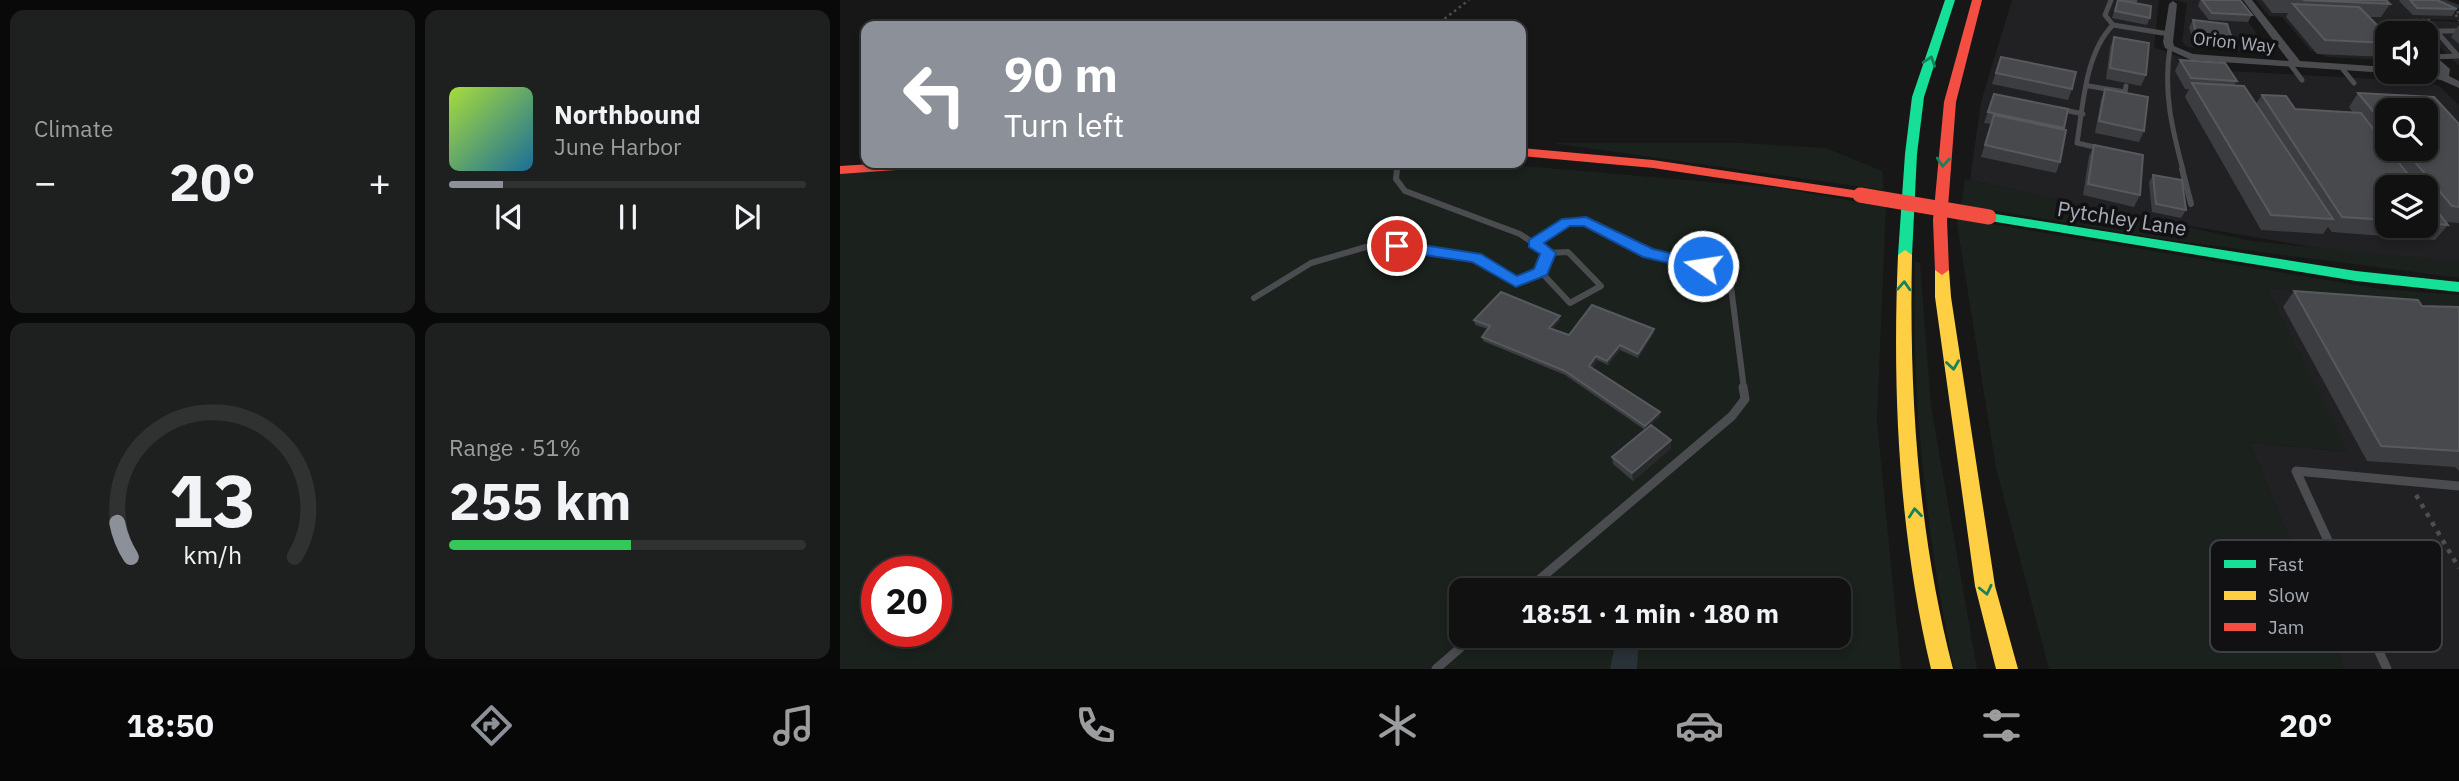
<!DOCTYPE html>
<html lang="en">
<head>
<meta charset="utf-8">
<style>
  body { margin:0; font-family:"IBM Plex Sans",sans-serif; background:#1e1f1f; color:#f1f3f6; height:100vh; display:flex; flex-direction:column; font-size:26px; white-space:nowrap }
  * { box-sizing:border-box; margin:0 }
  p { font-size:23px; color:#9c9d9f }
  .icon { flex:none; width:38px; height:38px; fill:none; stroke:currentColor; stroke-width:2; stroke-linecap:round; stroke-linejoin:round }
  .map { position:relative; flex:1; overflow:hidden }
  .side { display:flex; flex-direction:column; gap:10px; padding:10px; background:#090909; width:840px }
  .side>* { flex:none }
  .top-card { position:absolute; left:21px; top:21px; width:665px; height:147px; border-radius:14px; box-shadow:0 4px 10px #0003,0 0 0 2px #303131; background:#8c9099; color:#fff; overflow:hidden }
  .tools { position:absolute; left:1535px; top:21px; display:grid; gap:14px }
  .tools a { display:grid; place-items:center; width:63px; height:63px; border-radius:14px; background:#111; box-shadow:0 4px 10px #0003,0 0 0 2px #303131; font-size:35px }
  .speed { position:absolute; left:21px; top:556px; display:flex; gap:14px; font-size:35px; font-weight:700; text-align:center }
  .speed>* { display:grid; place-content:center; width:91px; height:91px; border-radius:50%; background:#111; box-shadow:0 4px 10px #0003,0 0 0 2px #303131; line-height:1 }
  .speed .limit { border:10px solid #d22; background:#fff; color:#111 }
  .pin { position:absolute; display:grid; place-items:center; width:60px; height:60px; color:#fff; margin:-30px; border:4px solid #fff; border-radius:50%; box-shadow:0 2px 7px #0007 }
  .me { position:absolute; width:77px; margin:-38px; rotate:283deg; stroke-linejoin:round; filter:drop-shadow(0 0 5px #0008) }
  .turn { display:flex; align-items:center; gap:24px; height:147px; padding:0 28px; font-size:32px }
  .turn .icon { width:91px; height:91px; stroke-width:2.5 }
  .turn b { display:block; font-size:49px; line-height:60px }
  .big { font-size:52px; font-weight:700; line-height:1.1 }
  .side .card { flex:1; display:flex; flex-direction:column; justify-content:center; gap:10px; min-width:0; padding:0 24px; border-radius:14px; background:#1e1f1f }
  .side .dial { align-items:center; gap:0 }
  .dial svg { height:182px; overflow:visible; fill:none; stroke:#303131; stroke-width:7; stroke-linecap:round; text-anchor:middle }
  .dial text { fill:#f1f3f6; stroke:none }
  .song { display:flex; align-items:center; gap:21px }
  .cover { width:84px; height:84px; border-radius:10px; background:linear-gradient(135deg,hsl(80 70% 55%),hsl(200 70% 35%)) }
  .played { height:7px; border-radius:4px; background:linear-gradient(90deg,#8c9099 15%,#303131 15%) }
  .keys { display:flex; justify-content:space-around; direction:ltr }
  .heat { display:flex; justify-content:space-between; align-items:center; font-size:38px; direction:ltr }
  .charge { height:10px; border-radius:5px; background:linear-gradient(90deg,#34c759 51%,#303131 0) }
  .side .tiles { flex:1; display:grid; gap:10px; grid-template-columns:repeat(2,1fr) }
  .trip { position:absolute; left:609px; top:578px; width:402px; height:70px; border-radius:14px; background:#111; box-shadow:0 4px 10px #0003,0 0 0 2px #303131; font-weight:700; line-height:70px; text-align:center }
  .tabs { display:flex; height:112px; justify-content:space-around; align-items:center; background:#070707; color:#9c9d9f }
  .tabs .icon { width:49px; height:49px }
  .tabs .selected { color:#8c9099 }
  .tabs b { font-size:32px; color:#f1f3f6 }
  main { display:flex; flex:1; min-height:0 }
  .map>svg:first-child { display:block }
  .built { fill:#212124; fill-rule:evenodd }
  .green { fill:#1b211c; fill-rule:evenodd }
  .water { fill:#2a3239 }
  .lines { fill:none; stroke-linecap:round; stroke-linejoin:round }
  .stream { stroke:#2a3239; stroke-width:3.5 }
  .path-far1 { stroke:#4d4e52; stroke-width:2.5; stroke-dasharray:2.5 3.5; stroke-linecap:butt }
  .path { stroke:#4d4e52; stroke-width:4.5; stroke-dasharray:4.5 6; stroke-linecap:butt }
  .lane-far2 { stroke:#4b4c50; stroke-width:5 }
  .lane-far1 { stroke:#4b4c50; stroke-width:6 }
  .lane { stroke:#4b4c50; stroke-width:9 }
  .street { fill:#4b4c50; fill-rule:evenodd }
  .fast { fill:#16e098; fill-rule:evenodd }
  .slow { fill:#ffcf43; fill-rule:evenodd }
  .jam { fill:#f24e42; fill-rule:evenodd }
  .jam-bridge { stroke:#f24e42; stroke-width:15 }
  .wall { fill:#3c3d40; fill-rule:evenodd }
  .shaded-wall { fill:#28292a }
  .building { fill:#48494d; stroke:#57595e; stroke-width:2 }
  .oneway { stroke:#14835c }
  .route { fill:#1a73e8; stroke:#114b97; stroke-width:2 }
  .labels { text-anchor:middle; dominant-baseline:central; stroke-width:7; stroke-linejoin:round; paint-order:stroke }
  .far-street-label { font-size:18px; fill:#a8adb8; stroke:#111113 }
  .street-label { font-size:21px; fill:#a8adb8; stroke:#111113 }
  .key { fill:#111113; stroke:#3e4045; stroke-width:2 }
  .key-label { font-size:19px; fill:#a8adb8 }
</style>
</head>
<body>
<main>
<section class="side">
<div class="tiles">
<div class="card"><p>Climate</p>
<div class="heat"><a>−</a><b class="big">20°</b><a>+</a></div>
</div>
<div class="card">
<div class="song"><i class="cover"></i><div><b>Northbound</b><p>June Harbor</p></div></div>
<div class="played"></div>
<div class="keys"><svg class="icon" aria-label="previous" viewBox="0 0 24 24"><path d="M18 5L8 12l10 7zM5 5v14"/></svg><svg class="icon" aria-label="pause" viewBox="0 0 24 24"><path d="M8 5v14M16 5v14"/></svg><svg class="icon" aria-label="next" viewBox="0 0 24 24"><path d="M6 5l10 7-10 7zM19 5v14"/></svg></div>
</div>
<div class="card dial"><svg viewBox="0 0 100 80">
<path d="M14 69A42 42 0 1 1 86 69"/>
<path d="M14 69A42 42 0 0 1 8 54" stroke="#8c9099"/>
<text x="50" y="56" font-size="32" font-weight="700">13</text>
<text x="50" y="72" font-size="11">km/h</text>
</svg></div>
<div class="card"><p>Range · 51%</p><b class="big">255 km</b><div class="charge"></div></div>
</div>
</section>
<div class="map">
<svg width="1619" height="669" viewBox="0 0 1619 669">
  <rect width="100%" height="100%" fill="#171717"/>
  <path class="built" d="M1172,0H1319L1314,47L1374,70L1587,82L1599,86L1619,105V272L1297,217L1130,180L1141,102ZM1547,110H1586V149H1547ZM1547,187H1586V226H1547Z
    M1334,0H1392L1429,50L1423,53L1347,47L1342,41L1347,3Z
    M1416,0H1589L1619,15V20L1567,19L1581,33H1547V60L1487,57L1470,50L1442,17L1429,16Z
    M1573,20L1619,22V66Z
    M1427,288L1619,303V669H1504L1409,442L1507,452Z"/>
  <path class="green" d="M712,143H900L986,148L1042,171L1044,190Z
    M172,163H650L940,188L1046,207L1037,420L1061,669H0V172ZM37,572H96V632H37ZM621,590H999V635H621Z
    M1125,179L1412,241L1619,262V278L1322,239L1121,205Z
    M1116,218L1541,289L1619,295V311L1427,288L1508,452L1409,442L1504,669H1209L1156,468Z
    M1075,261L1080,263L1091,406L1137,669H1114C1086,536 1071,396 1075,261Z"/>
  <path class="water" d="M784,635L799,637L797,669H770L776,639Z"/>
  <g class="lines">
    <path class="stream" d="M1602,0L1619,7"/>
    <path class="path-far1" d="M1619,12L1615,13L1619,21
      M595,26L629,0
      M1583,33L1570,20H1592"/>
    <path class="path" d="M1576,495L1619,568"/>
    <path class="lane-far2" d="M1271,0L1265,15L1273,25
      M1284,0H1295
      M1330,48C1323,91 1332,129 1343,170
      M1591,57L1618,56L1596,31H1619
      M1450,64L1462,80
      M1501,67L1514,83
      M1249,86L1285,92L1286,86
      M1220,109L1243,114
      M1263,149L1237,143C1243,106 1245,53 1273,25L1329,34
      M557,170V163"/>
    <path class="lane-far1" d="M557,169L556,179L565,191L680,234L708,253
      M1342,169L1351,204
      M694,243L727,222L746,221L808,253L863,266L891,287L904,389
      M728,252L761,286L730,303L701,272L708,253Z
      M414,298L471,263L526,247L557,246L636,258L675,282L701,272"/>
    <path class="lane" d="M687,590L892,416L905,399L903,387
      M596,669L635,635
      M1547,669L1456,471L1619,486"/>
    <path class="street" d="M1403,0H1412L1460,61L1547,67V72H1551L1547,73L1351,60L1325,48L1323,42L1329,4L1333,1L1337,4L1333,42L1334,46L1353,54L1449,61Z
      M1586,48L1610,69L1609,76L1619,81V88L1601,80L1571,74L1570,72L1586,71L1600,73L1586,56Z"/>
    <path class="fast" d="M1105,0H1115L1084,97L1077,154L1072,255L1065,260L1058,255L1065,154L1072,97Z
      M1149,213L1516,271L1619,282V292L1516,281L1144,220L1142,217Z"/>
    <path class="slow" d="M1065,250L1072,255C1069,395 1078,533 1113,669H1091C1059,533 1052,395 1058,255Z
      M1102,265L1109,270L1111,297L1155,586L1178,669H1156L1135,586L1095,297V270Z"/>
    <path class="jam" d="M1132,0H1142L1116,102L1107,220L1109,270L1102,275L1095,270L1093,220L1104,102Z
      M681,148L813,160L1020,191L1027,195L1020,199L813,168L681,156Z
      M47,163H104L98,167L0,174V166Z"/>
    <path class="jam-bridge" d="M1020,195L1149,217"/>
  </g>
  <path class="wall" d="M1278,0L1310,18L1307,25L1272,18Z
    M1360,0H1400L1412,15L1408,22L1369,20L1358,6Z
    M1422,0H1546L1550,4L1541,17H1529L1547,35V55L1546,57L1477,54L1446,17L1448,13H1432Z
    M1560,0H1597L1617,9L1612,16L1573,15L1559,1Z
    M1353,20L1393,42L1389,50L1354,45L1349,27Z
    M1618,26H1619V44L1611,37Z
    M1274,37L1306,75L1301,86L1266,79L1270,47Z
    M1161,57L1232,89L1228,100L1152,84Z
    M1340,60L1397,81L1394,85L1416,104L1422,95L1455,109L1513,113L1509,107L1518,93L1619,124V223L1606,222L1608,225L1595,240L1492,232L1488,227L1483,234L1421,230L1345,97L1349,89H1345L1335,71ZM1547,110L1586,149H1547ZM1547,187H1586V226H1547Z
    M1265,89L1304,131L1299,142L1255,133L1261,100Z
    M1154,94L1228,109L1224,130L1220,162L1216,173L1141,157L1151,124L1144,123Z
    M1254,145L1300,195L1294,207L1243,195L1249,156Z
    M1313,175L1346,210L1341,218L1312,212L1309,182Z
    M1454,291L1582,306L1619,307V471L1615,467L1527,461L1443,307Z
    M720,316V320L712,329L729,335L814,329V333L798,358L780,350L768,365L757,360L752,368L820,416L805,430L831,448L793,481L773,464L772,457L805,430L725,375L643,341L642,337L648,329L635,325L634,320Z"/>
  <path class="shaded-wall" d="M720,316V320L710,332L709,328Z
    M814,329V333L798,358V354Z
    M780,345V350L768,365L767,361Z
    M756,356L757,360L750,370L749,366Z
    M820,412V416L805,430V426Z
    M831,440V448L793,481L792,473Z"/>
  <path class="building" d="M1278,0L1311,6L1310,18L1275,11Z
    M1362,0H1400L1412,15L1372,13Z
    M1463,0H1546L1550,4Z
    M1570,0H1597L1617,9L1577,8Z
    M1453,4L1519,7L1547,35V43L1485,40Z
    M1353,20L1387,24L1393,42L1357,38Z
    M1274,37L1309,43L1306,75L1270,68Z
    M1161,57L1236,72L1232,89L1156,73Z
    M1340,60L1385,63L1397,81L1351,78Z
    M1352,83L1404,86L1493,219L1431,215Z
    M1265,89L1308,97L1304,131L1259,121Z
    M1518,93L1594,97L1619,124V207L1612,206L1564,149H1586V110H1547V128Z
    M1154,94L1228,109L1224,128L1148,112Z
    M1422,95L1446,96L1455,109L1521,113L1547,147V149H1548L1578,187H1547V220L1502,217Z
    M1154,115L1226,130L1220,162L1145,145Z
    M1254,145L1303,155L1300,195L1248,184Z
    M1313,175L1342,180L1346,210L1316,204Z
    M1586,196L1608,225L1586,223Z
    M1454,291L1578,300L1582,306L1619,307V451L1541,446Z
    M661,292L720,316L709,328L729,335L752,305L814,329L798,354L780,345L767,361L756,356L749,366L820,412L805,426L725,371L642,337L650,326L634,320Z
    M811,425L831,440L792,473L772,457Z"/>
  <defs><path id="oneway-chevron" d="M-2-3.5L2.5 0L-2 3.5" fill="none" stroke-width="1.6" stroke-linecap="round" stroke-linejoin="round" transform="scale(1.75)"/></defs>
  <g class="oneway">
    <use href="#oneway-chevron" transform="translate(1090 61) rotate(-72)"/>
    <use href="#oneway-chevron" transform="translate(1103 162) rotate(95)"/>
    <use href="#oneway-chevron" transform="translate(1064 286) rotate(-87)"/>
    <use href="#oneway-chevron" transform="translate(1113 365) rotate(82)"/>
    <use href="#oneway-chevron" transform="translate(1075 513) rotate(-96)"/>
    <use href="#oneway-chevron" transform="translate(1146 590) rotate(77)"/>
  </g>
  <path class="route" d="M746,217L813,249L868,262L870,266L863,271L803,257L744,226H730L704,243L716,253L707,275L676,287L632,262L557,251L550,246L557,241L641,254L677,276L694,269L700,254L689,247V240L722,219Z"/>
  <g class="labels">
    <g class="far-street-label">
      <text transform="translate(1394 42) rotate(6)">Orion Way</text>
    </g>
    <g class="street-label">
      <text transform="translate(1282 218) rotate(9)">Pytchley Lane</text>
    </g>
  </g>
  <rect x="1370" y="540" width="232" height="112" rx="10" class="key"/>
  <rect x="1384" y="560" width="32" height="8" fill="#16e098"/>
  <rect x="1384" y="591" width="32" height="9" fill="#ffcf43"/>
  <rect x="1384" y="623" width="32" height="8" fill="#f24e42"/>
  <g class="key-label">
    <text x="1428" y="571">Fast</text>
    <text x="1428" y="602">Slow</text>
    <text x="1428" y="634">Jam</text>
  </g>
</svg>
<div class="tools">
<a><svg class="icon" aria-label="sound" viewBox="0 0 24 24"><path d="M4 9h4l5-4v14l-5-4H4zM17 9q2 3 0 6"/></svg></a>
<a><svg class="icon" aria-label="search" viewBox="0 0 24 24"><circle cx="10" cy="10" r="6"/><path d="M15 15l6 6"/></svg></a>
<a><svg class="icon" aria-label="layers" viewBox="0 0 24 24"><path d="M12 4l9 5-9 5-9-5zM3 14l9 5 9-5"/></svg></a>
</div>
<div class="speed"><div class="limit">20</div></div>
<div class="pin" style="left:557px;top:246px;background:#d93025"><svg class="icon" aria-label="arrive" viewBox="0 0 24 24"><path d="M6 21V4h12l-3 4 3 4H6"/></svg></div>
<svg class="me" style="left:863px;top:266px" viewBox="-20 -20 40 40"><circle r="17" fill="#1a73e8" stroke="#fff" stroke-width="3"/><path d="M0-11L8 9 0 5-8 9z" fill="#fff"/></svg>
<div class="trip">18:51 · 1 min · 180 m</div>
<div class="top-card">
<div class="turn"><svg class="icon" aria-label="left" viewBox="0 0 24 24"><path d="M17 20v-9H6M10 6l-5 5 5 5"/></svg><div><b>90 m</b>Turn left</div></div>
</div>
</div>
</main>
<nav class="tabs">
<b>18:50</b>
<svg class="icon selected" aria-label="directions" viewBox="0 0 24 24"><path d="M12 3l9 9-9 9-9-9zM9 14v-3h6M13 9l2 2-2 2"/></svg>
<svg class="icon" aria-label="music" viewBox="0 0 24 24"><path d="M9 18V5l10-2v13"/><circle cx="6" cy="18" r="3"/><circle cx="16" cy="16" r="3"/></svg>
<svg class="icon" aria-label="phone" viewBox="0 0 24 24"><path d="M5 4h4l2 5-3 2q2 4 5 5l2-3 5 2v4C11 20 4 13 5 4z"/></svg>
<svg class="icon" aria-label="climate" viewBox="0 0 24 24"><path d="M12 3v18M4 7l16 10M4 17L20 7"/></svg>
<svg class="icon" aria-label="car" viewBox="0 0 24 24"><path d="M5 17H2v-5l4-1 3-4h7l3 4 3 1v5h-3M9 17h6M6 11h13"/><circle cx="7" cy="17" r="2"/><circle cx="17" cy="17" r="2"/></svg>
<svg class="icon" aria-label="filters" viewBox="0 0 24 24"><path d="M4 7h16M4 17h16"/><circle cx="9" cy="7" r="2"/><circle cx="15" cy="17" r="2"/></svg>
<b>20°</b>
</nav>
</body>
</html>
